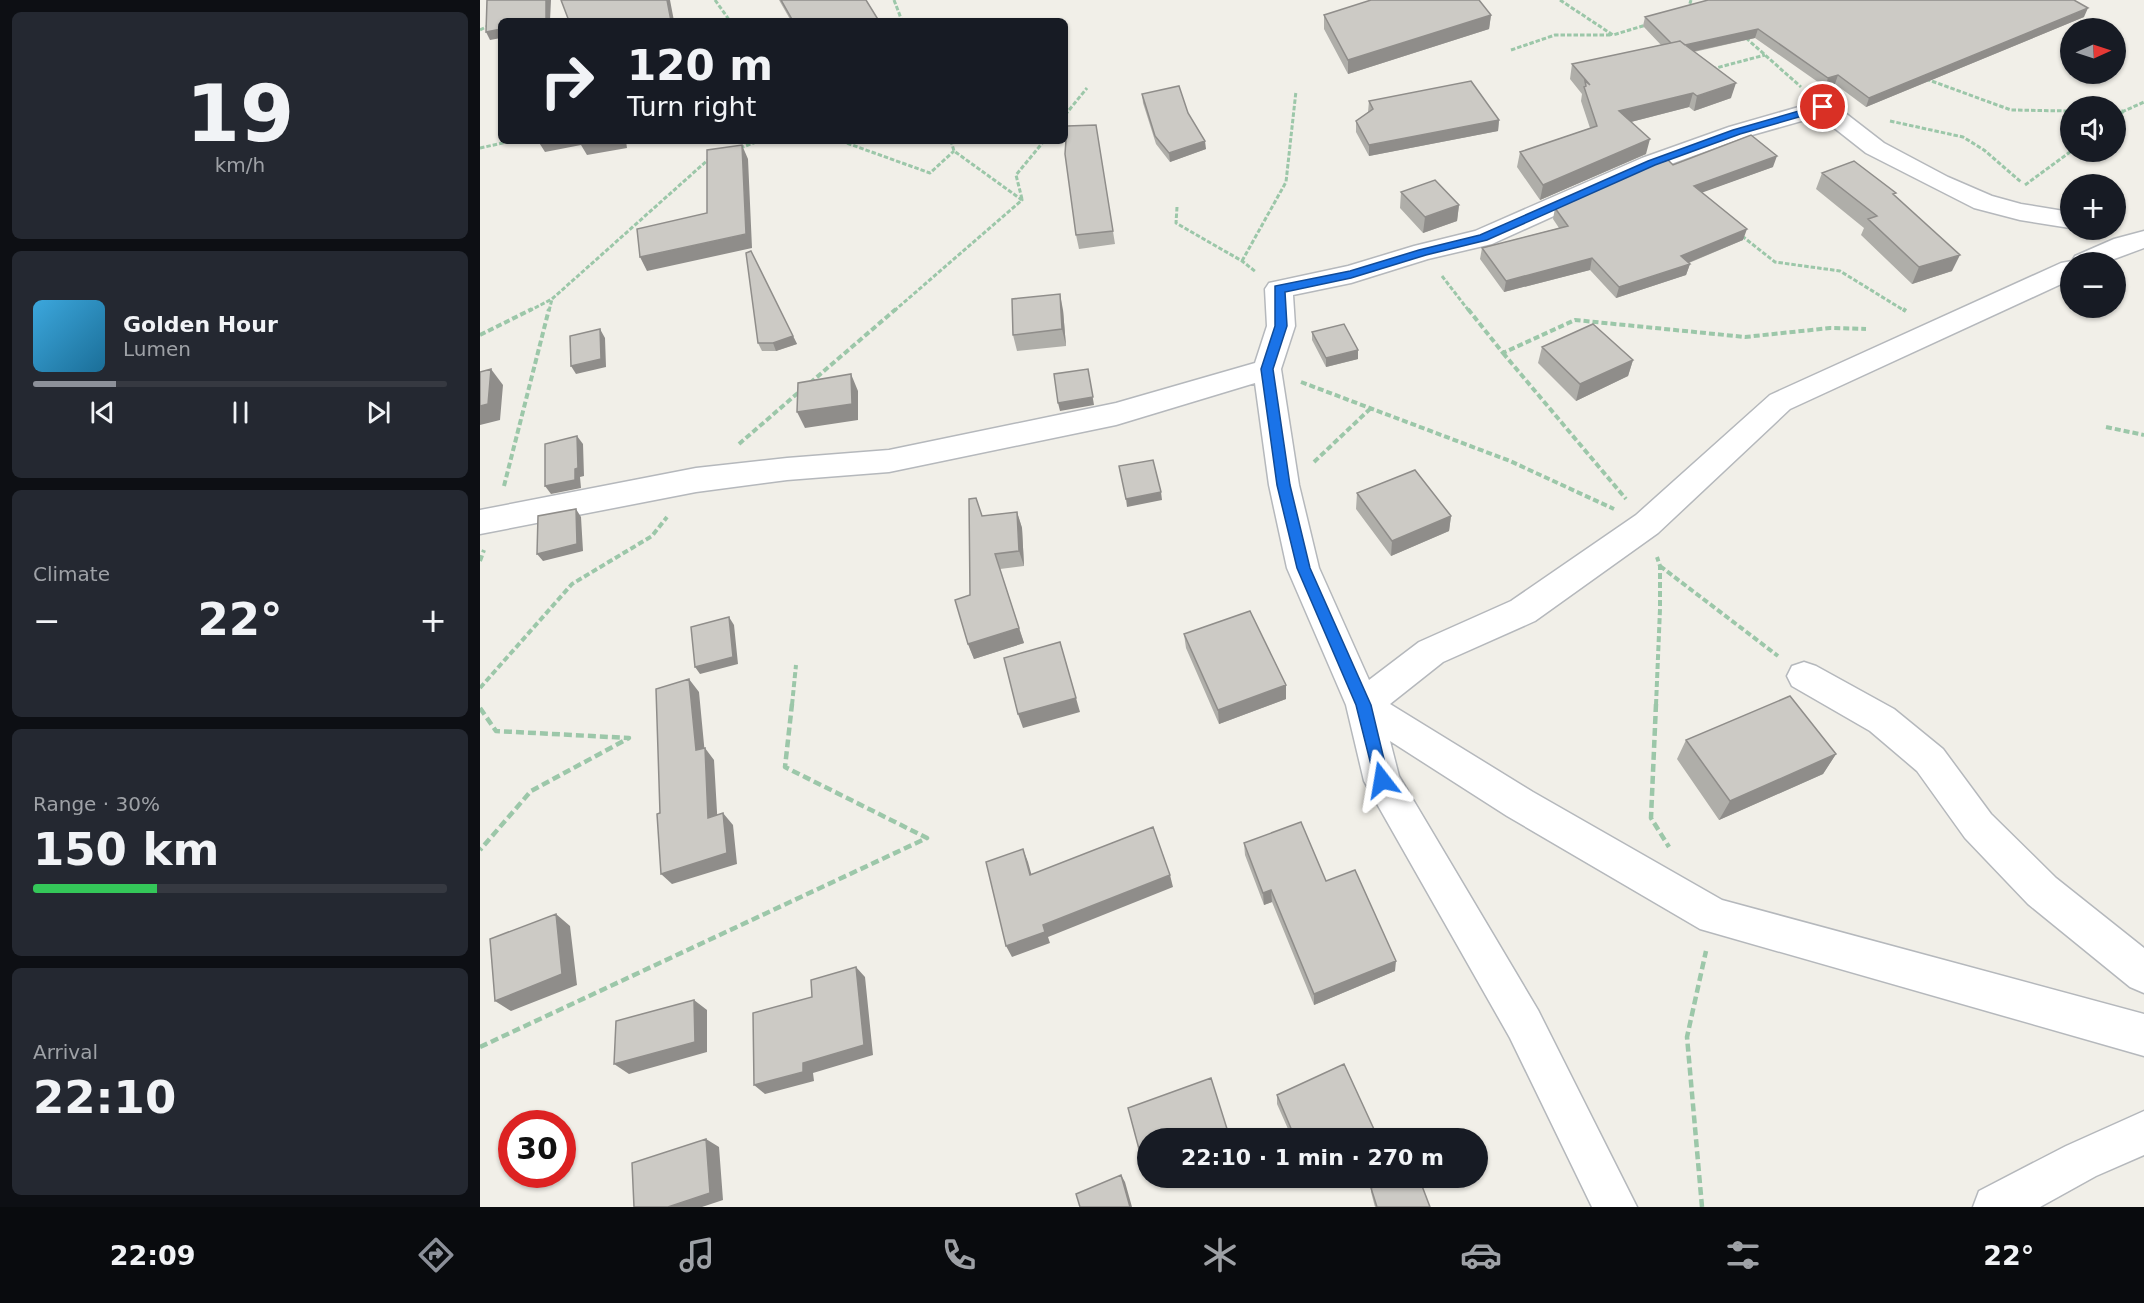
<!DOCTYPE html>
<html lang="en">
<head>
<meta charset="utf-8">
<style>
  body { margin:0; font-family:"DejaVu Sans",sans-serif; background:#242831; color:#f1f3f6; height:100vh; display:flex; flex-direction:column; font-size:22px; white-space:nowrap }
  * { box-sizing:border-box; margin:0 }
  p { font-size:20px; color:#9ea1a6 }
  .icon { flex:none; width:33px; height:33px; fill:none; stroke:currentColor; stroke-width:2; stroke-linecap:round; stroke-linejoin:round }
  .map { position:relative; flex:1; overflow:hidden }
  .sheet { display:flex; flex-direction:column; gap:12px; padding:12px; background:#0d0f14; width:480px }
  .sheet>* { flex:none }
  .hud { position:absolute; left:18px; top:18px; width:570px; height:126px; border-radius:9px; box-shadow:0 2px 4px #0004; background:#171b24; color:#f1f3f6; overflow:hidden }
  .needle { width:39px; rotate:87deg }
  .fabs { position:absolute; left:1580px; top:18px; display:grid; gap:12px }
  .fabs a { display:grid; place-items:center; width:66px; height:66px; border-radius:50%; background:#171b24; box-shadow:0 2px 4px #0004; font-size:30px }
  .speed { position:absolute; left:18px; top:1110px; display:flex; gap:12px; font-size:30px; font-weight:700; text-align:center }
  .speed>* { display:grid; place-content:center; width:78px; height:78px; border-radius:50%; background:#171b24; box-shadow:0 2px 4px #0004; line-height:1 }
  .speed .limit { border:9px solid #d22; background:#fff; color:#111 }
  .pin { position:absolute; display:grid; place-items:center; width:51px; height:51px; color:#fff; margin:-26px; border:3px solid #fff; border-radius:50%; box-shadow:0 2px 6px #0007 }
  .me { position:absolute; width:66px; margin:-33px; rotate:346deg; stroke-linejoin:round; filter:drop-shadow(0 0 4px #0008) }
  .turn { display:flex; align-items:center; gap:21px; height:126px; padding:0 30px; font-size:27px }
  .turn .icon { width:78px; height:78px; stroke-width:2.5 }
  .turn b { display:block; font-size:42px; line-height:51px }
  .big { font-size:45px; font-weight:800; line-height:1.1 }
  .sheet .tile { flex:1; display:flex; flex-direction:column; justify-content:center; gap:9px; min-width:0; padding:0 21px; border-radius:9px; background:#242831 }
  .sheet .dial { align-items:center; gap:0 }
  .dial b { font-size:78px; line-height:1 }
  .song { display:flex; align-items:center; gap:18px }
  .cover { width:72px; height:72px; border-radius:9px; background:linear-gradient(135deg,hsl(200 70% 55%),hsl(200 70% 35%)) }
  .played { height:6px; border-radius:3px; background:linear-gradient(90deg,#8c9099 20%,#363941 20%) }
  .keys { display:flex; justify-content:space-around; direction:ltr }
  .heat { display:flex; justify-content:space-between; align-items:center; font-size:33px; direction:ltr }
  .charge { height:9px; border-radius:4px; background:linear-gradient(90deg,#34c759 30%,#363941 0) }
  .trip { position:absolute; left:657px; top:1128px; width:351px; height:60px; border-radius:30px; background:#171b24; box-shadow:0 2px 4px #0004; font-weight:800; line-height:60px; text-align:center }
  .tabs { display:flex; height:96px; justify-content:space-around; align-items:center; background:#090b0e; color:#9ea1a6 }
  .tabs .icon { width:42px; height:42px }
  .tabs .active { color:#8c9099 }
  .tabs b { font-size:27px; color:#f1f3f6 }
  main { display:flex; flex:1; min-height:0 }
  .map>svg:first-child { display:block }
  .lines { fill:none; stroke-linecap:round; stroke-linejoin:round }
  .minor-casing { stroke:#b5b8bc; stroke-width:3 }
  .path-far2 { stroke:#9cc7a9; stroke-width:3; stroke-dasharray:4.5 2; stroke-linecap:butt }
  .path-far1 { stroke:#9cc7a9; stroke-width:4; stroke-dasharray:6 3; stroke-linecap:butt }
  .path { stroke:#9cc7a9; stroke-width:4.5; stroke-dasharray:8 4; stroke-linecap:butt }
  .minor { fill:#fff; fill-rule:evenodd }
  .wall { fill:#afaea9 }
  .shaded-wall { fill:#8f8d8a }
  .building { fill:#cccac5; stroke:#8f8d8a; stroke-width:1.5 }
  .route { fill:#1a73e8; stroke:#114b97; stroke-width:1.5 }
</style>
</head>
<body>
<main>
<section class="sheet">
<div class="tile dial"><b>19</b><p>km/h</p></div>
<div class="tile">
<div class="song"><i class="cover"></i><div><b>Golden Hour</b><p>Lumen</p></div></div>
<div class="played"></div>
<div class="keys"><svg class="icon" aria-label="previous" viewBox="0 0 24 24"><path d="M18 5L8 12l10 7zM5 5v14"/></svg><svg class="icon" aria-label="pause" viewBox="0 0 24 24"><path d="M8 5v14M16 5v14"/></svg><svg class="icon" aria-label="next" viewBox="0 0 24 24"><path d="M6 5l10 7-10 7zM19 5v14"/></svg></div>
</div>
<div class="tile"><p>Climate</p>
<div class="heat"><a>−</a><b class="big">22°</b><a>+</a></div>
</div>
<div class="tile"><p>Range · 30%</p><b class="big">150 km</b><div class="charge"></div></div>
<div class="tile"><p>Arrival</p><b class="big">22:10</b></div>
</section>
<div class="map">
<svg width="1664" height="1207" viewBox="0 0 1664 1207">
  <rect width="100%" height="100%" fill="#f1efe8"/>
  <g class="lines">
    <defs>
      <path id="minor" d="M1343,100L1351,102L1404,143L1468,177L1512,196L1541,204L1590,212V228L1540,220L1494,208L1386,153L1339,116L1265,137L1180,168L1012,244L948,259L871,283L813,295L815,326L801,369L819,485L839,568L889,680L939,642L1031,601L1156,515L1290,395L1581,263L1592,261L1595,256L1634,239L1664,231V248L1626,262H1590V280L1310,409L1178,533L1055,621L963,662L910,704L1053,792L1242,900L1664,1014V1056L1220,929L1027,816L910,741L919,776L1058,1010L1157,1207H1112L1030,1038L884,781L866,705L807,568L789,485L775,383L636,425L409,472L307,480L216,492L0,534V510L216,468L307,458L409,450L636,403L775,363L787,326L785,289L789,283L868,266L934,246L995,231L1162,158L1249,127Z
        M1324,662L1336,666L1414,709L1463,749L1511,814L1576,878L1664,948V993L1650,987L1548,904L1485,838L1437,771L1390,731L1312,686L1307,676L1312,666Z
        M1664,1111V1155L1616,1176L1560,1207H1493L1499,1191L1586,1146Z"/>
    </defs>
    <use href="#minor" class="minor-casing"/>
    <path class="path-far2" d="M235,0L250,21
      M414,0L422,21
      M1080,0L1133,35L1166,25
      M1208,10L1211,0
      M0,30L10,25
      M1266,38L1321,87
      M1031,50L1075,35H1132
      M1232,69L1285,55
      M1446,79L1531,110L1590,111
      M1635,111H1644L1664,102
      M585,115L607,88
      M1635,118L1644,111
      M1410,121L1483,137L1504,150L1541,182
      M361,141L450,173L474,151
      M0,148L32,141
      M260,148L279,141
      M1545,185L1590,152
      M542,199L536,175L564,141
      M697,207L696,223L762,261L776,272
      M1262,236L1295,262L1360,271L1425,311
      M762,261L806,182L816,91
      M962,276L989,311
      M49,311L72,299L230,158
      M69,311L72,299
      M414,311L542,200L474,151L471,141"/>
    <path class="path-far1" d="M988,309L1023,353L1095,320L1265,337L1350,328L1386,329
      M1423,309L1426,311
      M0,335L52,309
      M1023,353L1146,499
      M821,382L1030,461L1134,509
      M330,383L416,309
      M1626,427L1664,435
      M259,444L319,392
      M834,462L892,407
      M24,486L69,309
      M0,561L4,550
      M1180,566L1298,656
      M0,688L92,584L172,536L187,517
      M312,705L316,665
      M1176,705L1180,609V566L1177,557"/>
    <path class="path" d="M1176,704L1171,818L1189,847
      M0,708L16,731L149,738L51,791L0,850
      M0,1047L447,838L305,767L312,704
      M1222,1207L1207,1037L1226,951"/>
    <use href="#minor" class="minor"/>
  </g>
  <path class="wall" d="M299,0H386L399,21H311Z
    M844,15H1011L1009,29L868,74L844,29Z
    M1165,17H1604L1386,107L1355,84L1345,87L1275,38L1214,52L1251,98L1214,111L1209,107L1151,122L1166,154L1060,200L1037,167L1040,152L1110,128L1101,101L1102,94L1090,79L1092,64L1181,45L1163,26Z
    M662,94L708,113L726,149L690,162L676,144L663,103Z
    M889,101L1019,120L1018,131L889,156L876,132V121L888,112Z
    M616,125L635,244L599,249L596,235Z
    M1193,165L1293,167L1222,192L1263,240L1209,263L1210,264L1206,275L1136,298L1110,270L1024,292L1000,259L1002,248L1079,228L1073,219L1075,208Z
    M1342,173L1415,196L1472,271L1432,284L1381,235L1384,228L1336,189Z
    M921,192L979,205L977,221L943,233L920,208Z
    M583,310L586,346L537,351L533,335Z
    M832,332L878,350V359L846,367L832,340Z
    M313,336L317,344L296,351H282L278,343Z
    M1062,347L1153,360L1148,376L1096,401L1058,363Z
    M877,493L971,516L969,531L911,556L876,509Z
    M537,512L542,528L544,566L520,569L544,643L494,659L488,644L490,595L502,516Z
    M704,634L806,685V699L739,724L706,648Z
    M1206,740L1356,754L1343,774L1239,820L1197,759Z
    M764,843L846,881L915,971L834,1005L792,902L784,905L765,855Z
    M797,1095L898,1138H812L797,1104Z
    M828,1178H847L831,1185Z
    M891,1188L950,1207H895L891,1192Z"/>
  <path class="shaded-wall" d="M66,0H71L70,21H66Z
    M187,0H190L194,21H191Z
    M1608,8L1604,17L1386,107L1389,98Z
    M1011,15L1009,29L868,74V60Z
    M21,29V38L10,40L6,32Z
    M1278,29L1275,38L1192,56L1194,47Z
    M1358,75L1355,84L1345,87L1348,78Z
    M1256,83L1251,98L1214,111L1217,96Z
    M1213,93L1209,107L1135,126L1139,111Z
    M1019,120L1018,131L889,156V145Z
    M1170,139L1166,154L1060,200L1063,185Z
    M58,141H146L147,148L107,155L101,145L65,152Z
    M725,141L726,149L690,162L689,153Z
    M262,145L268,159L272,248L167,271L160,257L266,234Z
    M1297,156L1293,167L1210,197L1214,186Z
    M979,205L977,221L943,233L945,217Z
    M1267,229L1263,240L1198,267L1201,256Z
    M1480,255L1472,271L1432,284L1439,267Z
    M1112,258L1110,270L1024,292L1026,281Z
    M1210,264L1206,275L1136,298L1139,287Z
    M580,294L583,310L586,346L582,329Z
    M120,329L125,338L126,367L96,374L91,366Z
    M313,336L317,344L296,351L293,343Z
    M878,350V359L846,367V358Z
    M1153,360L1148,376L1096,401L1100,384Z
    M11,369L23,385L20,420L0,425V406Z
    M608,369L614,405L580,411L578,403Z
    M371,374L378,391V420L325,428L317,412Z
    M97,436L103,444L104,476L100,477L101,488L71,494L65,486L95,469Z
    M681,492L682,500L647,507L646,499Z
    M96,509L101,517L103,551L63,561L57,554Z
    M537,512L542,528L544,566L539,551Z
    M971,516L969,531L911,556L912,541Z
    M249,617L254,625L258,664L220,674L215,667Z
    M539,628L544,643L494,659L488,644Z
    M580,642L600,712L543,728L538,714Z
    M209,679L219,692L225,755V748L234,760L238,829L228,818L216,750Z
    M806,685V699L739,724L738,710Z
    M1356,754L1343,774L1239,820L1250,801Z
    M243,813L253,825L257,864L192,884L181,874Z
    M543,849L548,862L555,887L550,875Z
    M690,875L693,887L568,937L570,943L532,957L526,946L563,925Z
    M791,890L792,902L784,905L783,893Z
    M76,914L90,926L97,985L31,1011L15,1001Z
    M916,961L915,971L834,1005V994Z
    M376,967L385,977L393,1055L333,1073L334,1081L285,1094L274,1085L323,1063Z
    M214,1000L227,1010V1052L149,1074L134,1064Z
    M748,1132L749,1138H730Z
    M226,1139L239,1147L243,1200L222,1207H188Z
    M668,1162V1171L666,1172L663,1164Z
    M641,1175L645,1182L652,1207H650Z
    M831,1178H847L831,1185Z"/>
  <path class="building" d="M7,0H66V21H21V29L6,32Z
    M81,0H187L191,21H89Z
    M301,0H386L399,21H313Z
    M891,0H999L1011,15L868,60L844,15Z
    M1228,0H1594L1608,8L1389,98L1358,75L1348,78L1278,29L1205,45L1200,41L1191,43L1165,17Z
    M520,19L521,21H511Z
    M1200,41L1256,83L1217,96L1213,93L1139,111L1170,139L1063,185L1040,152L1117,126L1104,87L1106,86L1105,81L1110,85L1092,64Z
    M991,81L1019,120L889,145L876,121L893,109L889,101Z
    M699,86L708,113L725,141L689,153L675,136L662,94Z
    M616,125L633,231L596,235L585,154L587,126Z
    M1271,135L1297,156L1214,186L1267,229L1201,256L1210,264L1139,287L1112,258L1026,281L1002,248L1088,226L1075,208L1186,158L1193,165Z
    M101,141H120L101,144Z
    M262,145L266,234L160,257L157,229L227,213V150Z
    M1374,161L1416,193L1413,194L1480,255L1439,267L1388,219L1397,216L1342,173Z
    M955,180L979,205L945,217L921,192Z
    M271,251L313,336L293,343H278L266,253Z
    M580,294L582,329L533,335L532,299Z
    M864,324L878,350L846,358L832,332Z
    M1113,324L1153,360L1100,384L1062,347Z
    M120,329L121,359L91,366L90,336Z
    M11,369L8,404L0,406V372Z
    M608,369L613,397L578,403L574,374Z
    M371,374L372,404L317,412L318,383Z
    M97,436L98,468L95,469V480L65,486V444Z
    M673,460L681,492L646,499L639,466Z
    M935,470L971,516L912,541L877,493Z
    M496,498L502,516L537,512L539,551L515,554L539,628L488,644L475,600L490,595L489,499Z
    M96,509L97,544L57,554L58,516Z
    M770,611L806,685L738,710L704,634Z
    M249,617L253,657L215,667L211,627Z
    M580,642L596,698L538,714L524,658Z
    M209,679L216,750L225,748L228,818L243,813L247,853L181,874L177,814L180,813L176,689Z
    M1310,696L1356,754L1250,801L1206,740Z
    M821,822L846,881L875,870L916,961L834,994L791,890L783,893L764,843Z
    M673,827L690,875L563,925L565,932L526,946L506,862L543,849L550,875Z
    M76,914L82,974L15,1001L10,939Z
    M376,967L384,1045L323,1063V1072L274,1085L273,1013L332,997L331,980Z
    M214,1000L215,1042L134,1064L136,1021Z
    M864,1064L898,1138H815L797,1095Z
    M731,1078L748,1132L730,1138H668V1162L663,1164L648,1108Z
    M226,1139L230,1193L188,1207H154L152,1163Z
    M641,1175L650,1207H600L596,1194Z
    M920,1178H939L950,1207H897L891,1188Z"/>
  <path class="route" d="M1343,104L1347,105V109L1260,134L1175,165L1007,240L946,255L871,278L805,292L807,326L793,369L810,485L830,568L891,705L909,780L907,785L902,787L896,785L876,705L817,568L797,485L781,369L795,326V286L870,271L939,250L1000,235L1168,161L1253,130Z"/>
</svg>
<div class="fabs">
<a><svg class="needle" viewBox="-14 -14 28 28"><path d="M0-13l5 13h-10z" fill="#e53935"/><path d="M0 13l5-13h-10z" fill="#9ea1a6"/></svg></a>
<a><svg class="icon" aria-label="sound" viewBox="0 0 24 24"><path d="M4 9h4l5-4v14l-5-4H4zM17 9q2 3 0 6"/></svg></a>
<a>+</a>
<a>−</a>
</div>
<div class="speed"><div class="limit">30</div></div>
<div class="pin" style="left:1343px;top:107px;background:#d93025"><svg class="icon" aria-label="arrive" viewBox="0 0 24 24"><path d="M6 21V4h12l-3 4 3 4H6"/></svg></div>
<svg class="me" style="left:902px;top:780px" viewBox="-20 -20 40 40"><path d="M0-17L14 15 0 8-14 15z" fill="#1a73e8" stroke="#fff" stroke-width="4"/></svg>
<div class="trip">22:10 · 1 min · 270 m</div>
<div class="hud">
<div class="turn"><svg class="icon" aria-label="right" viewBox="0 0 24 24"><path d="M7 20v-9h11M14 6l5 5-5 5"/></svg><div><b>120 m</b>Turn right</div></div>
</div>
</div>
</main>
<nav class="tabs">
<b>22:09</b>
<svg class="icon active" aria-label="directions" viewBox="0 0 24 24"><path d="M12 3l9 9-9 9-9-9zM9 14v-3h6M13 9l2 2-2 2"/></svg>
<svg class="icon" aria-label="music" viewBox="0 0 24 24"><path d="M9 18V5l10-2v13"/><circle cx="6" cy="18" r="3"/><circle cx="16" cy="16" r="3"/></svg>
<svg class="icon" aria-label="phone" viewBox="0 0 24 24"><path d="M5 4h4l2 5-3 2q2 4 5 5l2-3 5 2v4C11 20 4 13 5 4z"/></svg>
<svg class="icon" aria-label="climate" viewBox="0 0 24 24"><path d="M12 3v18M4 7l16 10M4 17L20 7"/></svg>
<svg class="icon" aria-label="car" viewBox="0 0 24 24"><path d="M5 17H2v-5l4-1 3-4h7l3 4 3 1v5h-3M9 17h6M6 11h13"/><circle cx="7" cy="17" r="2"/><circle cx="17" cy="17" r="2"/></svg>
<svg class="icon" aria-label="filters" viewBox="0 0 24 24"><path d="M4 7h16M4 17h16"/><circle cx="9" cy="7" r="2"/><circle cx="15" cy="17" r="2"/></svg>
<b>22°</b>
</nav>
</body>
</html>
